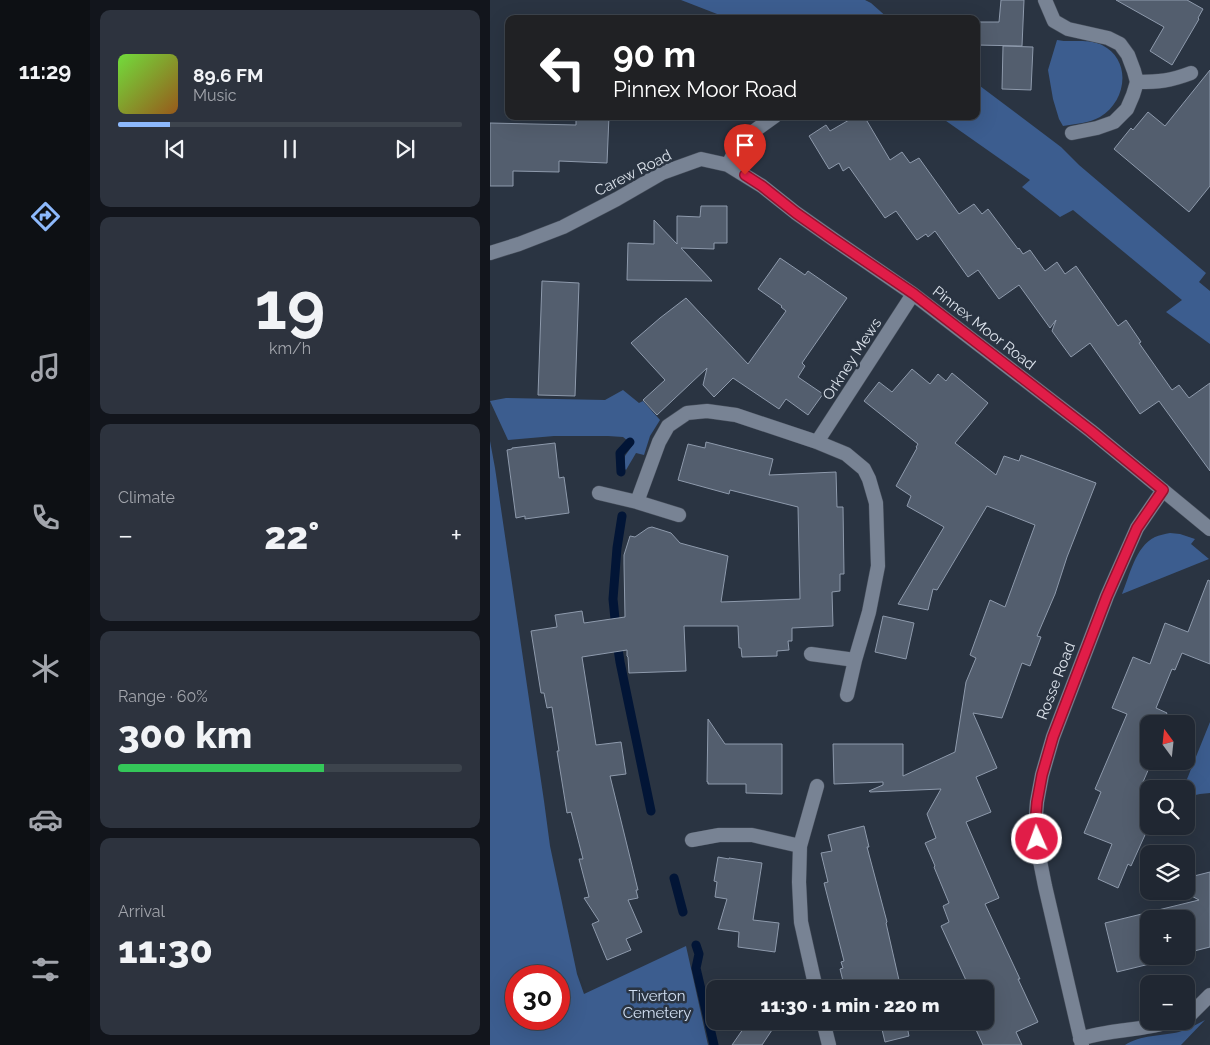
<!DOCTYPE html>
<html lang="en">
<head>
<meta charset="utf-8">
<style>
  body { margin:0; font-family:Raleway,sans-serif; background:#2d333e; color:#f1f3f6; height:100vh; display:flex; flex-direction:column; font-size:19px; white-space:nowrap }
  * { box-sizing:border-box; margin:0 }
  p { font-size:16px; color:#a2a5ac }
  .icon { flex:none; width:28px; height:28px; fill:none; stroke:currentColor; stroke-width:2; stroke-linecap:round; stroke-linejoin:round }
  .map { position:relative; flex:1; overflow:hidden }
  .sheet { display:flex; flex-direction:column; gap:10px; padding:10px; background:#12151c; width:400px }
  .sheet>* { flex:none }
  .hud { position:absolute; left:15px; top:15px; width:475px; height:105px; border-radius:10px; box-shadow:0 5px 20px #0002,0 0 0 1px #3d444d; background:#202124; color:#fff; overflow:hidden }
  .needle { width:32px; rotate:345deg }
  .fabs { position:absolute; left:650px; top:715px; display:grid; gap:10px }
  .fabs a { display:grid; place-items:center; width:55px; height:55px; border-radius:10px; background:#202732; box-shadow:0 5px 20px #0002,0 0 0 1px #3d444d; font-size:25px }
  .speed { position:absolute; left:15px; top:965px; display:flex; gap:10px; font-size:25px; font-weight:700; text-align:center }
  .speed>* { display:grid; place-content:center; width:65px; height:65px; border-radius:50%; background:#202732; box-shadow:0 5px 20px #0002,0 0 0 1px #3d444d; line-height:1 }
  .speed .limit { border:8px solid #d22; background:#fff; color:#111 }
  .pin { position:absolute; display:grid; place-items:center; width:42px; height:42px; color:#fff; margin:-51px -21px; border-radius:50% 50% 50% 0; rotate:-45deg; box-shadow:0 0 5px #0007 }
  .pin .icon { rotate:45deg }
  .me { position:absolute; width:55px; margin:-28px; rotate:358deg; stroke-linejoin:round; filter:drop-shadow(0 0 4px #0008) }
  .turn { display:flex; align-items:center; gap:18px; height:105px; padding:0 25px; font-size:22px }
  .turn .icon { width:65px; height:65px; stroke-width:2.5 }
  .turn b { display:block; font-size:35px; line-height:42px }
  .big { font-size:38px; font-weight:800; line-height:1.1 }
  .sheet .widget { flex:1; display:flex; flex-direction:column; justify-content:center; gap:8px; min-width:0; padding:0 18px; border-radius:10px; background:#2d333e }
  .sheet .dial { align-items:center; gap:0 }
  .dial b { font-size:65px; line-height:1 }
  .song { display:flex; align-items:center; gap:15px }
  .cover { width:60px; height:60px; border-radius:8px; background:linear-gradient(135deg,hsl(100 70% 55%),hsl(30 70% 35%)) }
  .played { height:5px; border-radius:2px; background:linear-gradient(90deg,#8db9fc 15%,#3d444d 15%) }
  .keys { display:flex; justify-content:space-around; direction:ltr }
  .heat { display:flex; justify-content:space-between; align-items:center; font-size:28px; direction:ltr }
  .charge { height:8px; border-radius:4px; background:linear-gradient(90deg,#34c759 60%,#3d444d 0) }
  .trip { position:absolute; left:216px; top:980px; width:288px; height:50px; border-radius:10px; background:#202732; box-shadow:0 5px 20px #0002,0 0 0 1px #3d444d; font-weight:800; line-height:50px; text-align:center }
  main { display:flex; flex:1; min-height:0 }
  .tab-bar { display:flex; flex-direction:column; width:90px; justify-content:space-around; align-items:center; background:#0d1014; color:#a2a5ac }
  .tab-bar .icon { width:35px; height:35px }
  .tab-bar .selected { color:#8db9fc }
  .tab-bar b { font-size:22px; color:#f1f3f6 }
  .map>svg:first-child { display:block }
  .green { fill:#3c5d8f; fill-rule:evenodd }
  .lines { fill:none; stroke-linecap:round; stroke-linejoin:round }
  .stream { stroke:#021536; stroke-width:9 }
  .building { fill:#535e6e; stroke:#8e9aac }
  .minor-casing { stroke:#474f5c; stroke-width:15 }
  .minor { stroke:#788394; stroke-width:14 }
  .route-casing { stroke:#92132f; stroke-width:12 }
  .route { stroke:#e11d48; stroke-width:9 }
  .labels { text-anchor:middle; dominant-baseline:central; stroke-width:5; stroke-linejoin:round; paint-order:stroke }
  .street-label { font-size:15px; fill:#dde4ed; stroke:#2a3442 }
  .park-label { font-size:15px; fill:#d3e0f3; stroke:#2a3442 }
</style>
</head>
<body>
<main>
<nav class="tab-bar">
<b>11:29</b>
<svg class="icon selected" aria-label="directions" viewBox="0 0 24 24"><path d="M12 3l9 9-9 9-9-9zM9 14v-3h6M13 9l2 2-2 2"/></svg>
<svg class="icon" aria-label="music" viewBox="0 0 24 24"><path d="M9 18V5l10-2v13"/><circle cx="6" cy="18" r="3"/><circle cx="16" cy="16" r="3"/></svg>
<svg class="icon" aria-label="phone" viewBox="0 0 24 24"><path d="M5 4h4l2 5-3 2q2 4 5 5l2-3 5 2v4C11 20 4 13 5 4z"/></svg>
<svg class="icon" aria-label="climate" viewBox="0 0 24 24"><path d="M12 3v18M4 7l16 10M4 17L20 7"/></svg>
<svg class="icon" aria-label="car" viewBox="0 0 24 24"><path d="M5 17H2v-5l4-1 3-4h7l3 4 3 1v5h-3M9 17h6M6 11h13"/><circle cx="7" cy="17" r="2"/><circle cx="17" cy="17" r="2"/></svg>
<svg class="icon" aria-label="filters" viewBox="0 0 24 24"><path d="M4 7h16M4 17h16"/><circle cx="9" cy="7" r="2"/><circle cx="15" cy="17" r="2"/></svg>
</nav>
<section class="sheet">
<div class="widget">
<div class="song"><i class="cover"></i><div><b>89.6 FM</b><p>Music</p></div></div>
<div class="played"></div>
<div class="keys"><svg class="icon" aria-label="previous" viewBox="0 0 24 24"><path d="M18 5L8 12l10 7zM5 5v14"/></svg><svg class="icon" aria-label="pause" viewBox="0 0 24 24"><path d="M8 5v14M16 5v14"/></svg><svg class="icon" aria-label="next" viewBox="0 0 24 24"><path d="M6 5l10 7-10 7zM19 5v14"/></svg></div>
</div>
<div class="widget dial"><b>19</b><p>km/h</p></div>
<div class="widget"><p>Climate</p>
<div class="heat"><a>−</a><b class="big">22°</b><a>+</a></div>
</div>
<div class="widget"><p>Range · 60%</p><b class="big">300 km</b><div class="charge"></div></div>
<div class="widget"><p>Arrival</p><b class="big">11:30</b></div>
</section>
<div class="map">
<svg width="720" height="1045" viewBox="0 0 720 1045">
  <rect width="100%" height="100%" fill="#2a3442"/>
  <path class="green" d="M191,0H375L381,3L399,19H240Z
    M567,40C582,43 598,38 612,45C642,60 637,101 610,117C599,123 586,124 573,126L569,119L563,99L558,70Z
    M486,83L571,147L589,165L716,273L709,282L720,291V344L676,312L692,300L583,210L570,217L532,187L540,180L449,116H486Z
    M133,390L149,403L153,401L170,420L160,436L154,455L146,453L136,470L134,468L135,456L142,446L141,442L138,441L133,437L118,436H64L18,440L0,401L16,398L115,400Z
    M0,441L5,468L54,801L60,846L87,974L94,994L196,946L218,1045H0ZM69,976V1019H26V976Z
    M680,533L690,534L705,539L701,544L719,559L632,594C640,575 645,547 665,537C669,535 675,534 680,533Z
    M720,722V793L710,794L696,797V789H693Z
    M715,1020L691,1045H635C650,1035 672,1036 689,1032C698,1029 707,1024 715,1020Z"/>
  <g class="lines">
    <path class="stream" d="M131,472L130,453L140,442
      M125,619L123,599L127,548L132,516
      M127,642L130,662L161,811
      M184,878L193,912
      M206,945L209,954L206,968L224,1045"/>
  </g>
  <path class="building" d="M511,0H534L532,46L486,45V22H509Z
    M626,0H697L713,9L708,18L709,19L682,65L660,51L674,27Z
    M513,46L543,47L541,90L512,89Z
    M720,70V186L699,212L624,149L641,128L643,130L658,112L675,126Z
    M86,116H119L117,163L69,161V172L23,171V186H0V123L86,125Z
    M366,116H374L400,160L412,152L420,163L429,158L469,214L484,204L492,214L498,209L528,249L529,248L533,254L540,250L555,271L567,262L575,274L586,266L628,326L636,320L651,342L649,343L682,390L689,385L699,398L720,383V471L669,401L650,414L600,343L581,357L562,331L566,320L560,328L529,285L509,299L488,270L478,277L445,231L438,237L436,234L427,240L406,211L395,218L359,167L353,171L349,163L339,169L319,136L336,125L340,131Z
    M211,206H237V243H224V249L191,248L222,281L137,280L138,243L164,244V220L187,244V216L210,217Z
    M290,258L315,275L318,271L357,298L312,363L315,366L308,377L333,394L318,415L296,399L289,409L243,378L224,397L213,385L217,368L167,415L153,400L175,380L141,343L170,318L196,298L258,364L296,311L291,307L292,306L268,289Z
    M52,281L89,283L85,396L48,395Z
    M422,369L440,384L448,374L456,381L462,373L498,403L465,443L506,475L514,456L529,461L531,455L606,483L577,557L565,594L547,636L551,637L540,666L532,663L512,718L483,713L507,768L486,777L501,812L476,822L509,898L495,904L530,979H528L548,1022L526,1032L532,1045H493L482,1021H495V989H480L451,926L459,922L453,906L459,903L444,867L445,866L435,843L446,838L437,814L451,789L380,792L379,791L393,785V782L344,784L343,744H413V776L465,752L476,682L486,658L480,655L500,600L515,607L545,525L497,506L447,590L443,589L438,610L408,604L454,527L417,506L421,496L406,486L427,448L426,447L428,444L374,401L389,382L402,392Z
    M216,442L283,459L279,475L346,472L347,507H353L354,574H350V591L342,592L343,626L302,628V641H298L299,650L287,651V656L252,657L251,648H249L248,626H194L196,671L139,673L138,657L137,656V650L92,657L106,745L131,742L136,774L120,776L148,890H146L148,898L138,900L152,932L136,939L141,950L117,960L102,924L109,921L94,898L99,897L89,859H93L81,812L77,813L67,751H69L62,707L57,708L54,693H51L41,631L67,627L65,615L92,611L94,623L135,617L134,564V555L140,536L145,537L158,528L162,527L181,533L190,543L238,556L231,602L310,599L308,507L240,490L239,494L188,480L198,444L215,448Z
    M65,443L69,478L74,477L79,513L35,519V516L26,518L17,450L22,449V448Z
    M718,580L720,581V664L692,653L685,670L682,669L666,708L677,713L672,724H659V757L657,761H662L653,782L662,785L660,789H659V793L652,809L659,812V826L641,866L638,864L628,888L608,879L622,844L594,833L611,792L605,789L637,714L622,708L643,657L660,664L675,623L698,632Z
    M393,616L424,623L416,659L385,652Z
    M218,719L235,744H292V794L256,793V784H218V782H217Z
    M374,826L379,847H377L397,922L396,923L411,989H355L350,969L353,968L351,962L354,961L334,883L338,882L331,853L342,851L338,835Z
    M228,857L239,859V858L272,863L263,920L289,923L285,952L248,947L249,932L228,929L237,899L225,897L227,882L224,881Z
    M720,872V947L696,953V919H659V956H682L680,957V959L627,972L615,923L709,900L696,893V878Z
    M257,1021H288L272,1045H242L258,1022Z
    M390,1021H416L419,1036L395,1042Z"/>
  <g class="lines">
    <defs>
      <path id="minor" d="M555,0L564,21L578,29L618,38L630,44L638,55L644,71L647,82L643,95L637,109L624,122L607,128L582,133
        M647,82C669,82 680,81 701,73
        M238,165L272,186L306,213L343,239L423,294L601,431L720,529
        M0,253L29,244L73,227L127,199L172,173L211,159L238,165L244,153L260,134L285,116
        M327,442L356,454L374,469L379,479L386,503L388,566L379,612L365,660L357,695
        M109,493L147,502L189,515
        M147,502L169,442L178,426L197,413L217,411L246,415L327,442L423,294
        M321,654L365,660
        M202,840L229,835H262L310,846L309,882L311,922L326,989
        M310,846L327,786
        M696,1017L700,1015L720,995
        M333,1021L339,1045
        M590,1039C620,1029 652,1031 682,1021
        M592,1045L555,886L548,851L545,827L547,802L552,775L563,737L617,596L647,528L673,490"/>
    </defs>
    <use href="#minor" class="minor-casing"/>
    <use href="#minor" class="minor"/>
  </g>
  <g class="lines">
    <defs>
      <path id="route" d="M255,175L272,186L306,213L343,239L424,294L601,431L673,490L647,528L617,596L563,737L552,775L547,802L545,826L547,839"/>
    </defs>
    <use href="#route" class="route-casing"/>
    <use href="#route" class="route"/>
  </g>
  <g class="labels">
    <g class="street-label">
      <text transform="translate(143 173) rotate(-27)">Carew Road</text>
      <text transform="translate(494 328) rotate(38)">Pinnex Moor Road</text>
      <text transform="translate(362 359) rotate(-57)">Orkney Mews</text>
      <text transform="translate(566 681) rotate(-69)">Rosse Road</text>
    </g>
    <g class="park-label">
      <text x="167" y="996">Tiverton<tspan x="167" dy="17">Cemetery</tspan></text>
    </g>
  </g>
</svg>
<div class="fabs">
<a><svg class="needle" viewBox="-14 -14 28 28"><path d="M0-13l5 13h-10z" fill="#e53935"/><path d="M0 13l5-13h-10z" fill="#a2a5ac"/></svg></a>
<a><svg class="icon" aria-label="search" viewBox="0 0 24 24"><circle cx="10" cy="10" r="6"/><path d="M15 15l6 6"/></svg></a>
<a><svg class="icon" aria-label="layers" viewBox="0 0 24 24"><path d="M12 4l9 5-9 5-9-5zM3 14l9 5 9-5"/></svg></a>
<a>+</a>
<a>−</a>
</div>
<div class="speed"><div class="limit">30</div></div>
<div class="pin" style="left:255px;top:175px;background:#d93025"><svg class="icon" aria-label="arrive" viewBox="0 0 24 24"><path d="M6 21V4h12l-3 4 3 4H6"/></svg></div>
<svg class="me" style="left:547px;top:839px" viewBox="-20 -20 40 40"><circle r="17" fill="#e11d48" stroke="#fff" stroke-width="3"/><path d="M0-11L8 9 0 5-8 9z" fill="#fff"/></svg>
<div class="trip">11:30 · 1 min · 220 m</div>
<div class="hud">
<div class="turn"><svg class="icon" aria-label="left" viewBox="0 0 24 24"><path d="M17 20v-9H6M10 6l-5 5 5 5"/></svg><div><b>90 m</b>Pinnex Moor Road</div></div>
</div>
</div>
</main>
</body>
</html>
